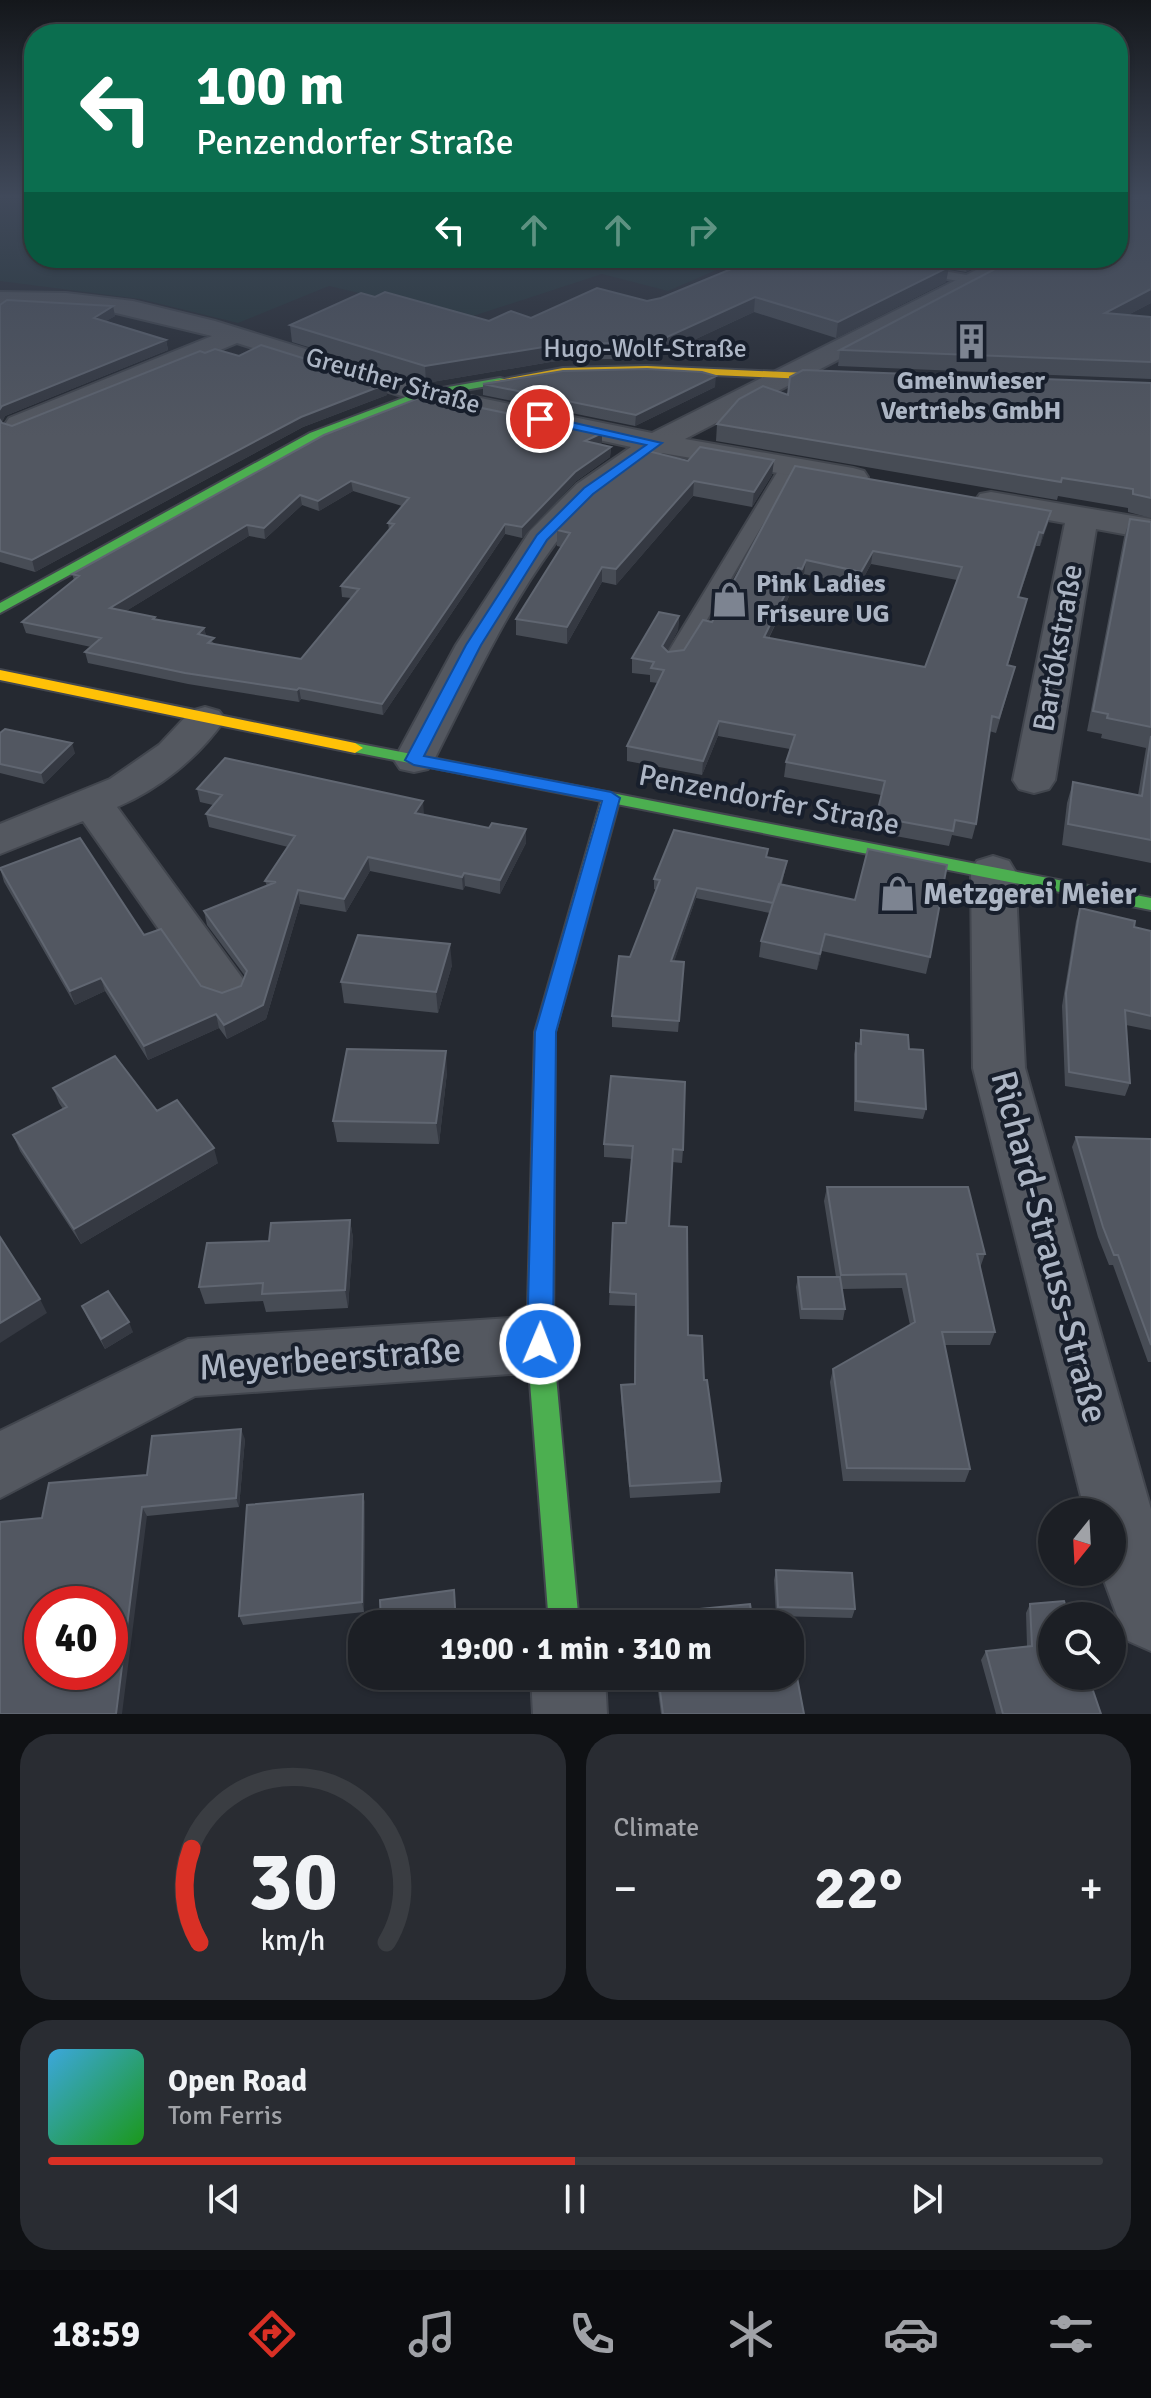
<!DOCTYPE html>
<html lang="en">
<head>
<meta charset="utf-8">
<style>
  body { margin:0; font-family:Signika,sans-serif; background:#292c32; color:#f1f3f6; height:100vh; display:flex; flex-direction:column; font-size:30px; white-space:nowrap }
  * { box-sizing:border-box; margin:0 }
  p { font-size:26px; color:#a0a2a7 }
  .icon { flex:none; width:44px; height:44px; fill:none; stroke:currentColor; stroke-width:2; stroke-linecap:round; stroke-linejoin:round }
  .map { position:relative; height:1714px; overflow:hidden }
  .side { display:flex; flex-direction:column; gap:20px; padding:20px; background:#0f1114; flex:1 }
  .side>* { flex:none }
  .hud { position:absolute; left:24px; top:24px; width:1104px; height:244px; border-radius:32px; box-shadow:0 2px 6px #0004,0 0 0 2px #3a3d42; background:#0b6e4f; color:#fff; overflow:hidden }
  .needle { width:52px; rotate:198deg }
  .tools { position:absolute; left:1038px; top:1498px; display:grid; gap:16px }
  .tools a { display:grid; place-items:center; width:88px; height:88px; border-radius:50%; background:#1c1f25; box-shadow:0 2px 6px #0004,0 0 0 2px #3a3d42; font-size:40px }
  .speed { position:absolute; left:24px; top:1586px; display:flex; gap:16px; font-size:40px; font-weight:700; text-align:center }
  .speed>* { display:grid; place-content:center; width:104px; height:104px; border-radius:50%; background:#1c1f25; box-shadow:0 2px 6px #0004,0 0 0 2px #3a3d42; line-height:1 }
  .speed .limit { border:12px solid #d22; background:#fff; color:#111 }
  .pin { position:absolute; display:grid; place-items:center; width:68px; height:68px; color:#fff; margin:-34px; border:4px solid #fff; border-radius:50%; box-shadow:0 2px 8px #0007 }
  .me { position:absolute; width:88px; margin:-44px; rotate:1deg; stroke-linejoin:round; filter:drop-shadow(0 0 6px #0008) }
  .turn { display:flex; align-items:center; gap:28px; height:168px; padding:0 40px; font-size:36px }
  .turn .icon { width:104px; height:104px; stroke-width:2.5 }
  .turn b { display:block; font-size:56px; line-height:68px }
  .lanes { display:flex; align-items:center; height:76px; padding:0 40px; background:#0003; justify-content:center; gap:40px; direction:ltr }
  .lanes .off { opacity:.35 }
  .big { font-size:60px; font-weight:800; line-height:1.1 }
  .side .tile { flex:1; display:flex; flex-direction:column; justify-content:center; gap:12px; min-width:0; padding:0 28px; border-radius:32px; background:#292c32 }
  .side .dial { align-items:center; gap:0 }
  .dial svg { height:208px; overflow:visible; fill:none; stroke:#3a3d42; stroke-width:7; stroke-linecap:round; text-anchor:middle }
  .dial text { fill:#f1f3f6; stroke:none }
  .song { display:flex; align-items:center; gap:24px }
  .cover { width:96px; height:96px; border-radius:12px; background:linear-gradient(135deg,hsl(200 70% 55%),hsl(120 70% 35%)) }
  .played { height:8px; border-radius:4px; background:linear-gradient(90deg,#d93025 50%,#3a3d42 50%) }
  .keys { display:flex; justify-content:space-around; direction:ltr }
  .heat { display:flex; justify-content:space-between; align-items:center; font-size:44px; direction:ltr }
  .side .tiles { flex:1; display:grid; gap:20px; grid-template-columns:1fr 1fr }
  .tile:last-child { grid-column:span 2 }
  .trip { position:absolute; left:348px; top:1610px; width:456px; height:80px; border-radius:32px; background:#1c1f25; box-shadow:0 2px 6px #0004,0 0 0 2px #3a3d42; font-weight:800; line-height:80px; text-align:center }
  .menu { display:flex; height:128px; justify-content:space-around; align-items:center; background:#0b0c0f; color:#a0a2a7 }
  .menu .icon { width:56px; height:56px }
  .menu .on { color:#d93025 }
  .menu b { font-size:36px; color:#f1f3f6 }
  .map>svg:first-child { display:block }
  .green { fill:#223337 }
  .lines { fill:none; stroke-linecap:round; stroke-linejoin:round }
  .lane-casing { stroke:#42464e; stroke-width:4 }
  .street-casing { stroke:#42464e; stroke-width:4 }
  .fast-casing { stroke:#42464e; stroke-width:4 }
  .slow-casing { stroke:#42464e; stroke-width:4 }
  .lane { fill:#545860; fill-rule:evenodd }
  .street { fill:#545860; fill-rule:evenodd }
  .fast { fill:#4caf50; fill-rule:evenodd }
  .slow { fill:#ffc107; fill-rule:evenodd }
  .wall { fill:#474c55; fill-rule:evenodd }
  .shaded-wall { fill:#353942 }
  .building { fill:#525761; stroke:#606671; stroke-width:2; fill-rule:evenodd }
  .route { fill:#1a73e8; stroke:#114b97; stroke-width:2 }
  .labels { text-anchor:middle; dominant-baseline:central; stroke-width:8; stroke-linejoin:round; paint-order:stroke }
  .far-street-label { font-size:26px; fill:#acb5c4; stroke:#181f2c }
  .far-poi-label { font-size:26px; font-weight:bold; fill:#acb5c4; stroke:#181f2c }
  .street-label { font-size:30px; fill:#acb5c4; stroke:#181f2c }
  .poi-label { font-size:30px; font-weight:bold; fill:#acb5c4; stroke:#181f2c; text-anchor:start }
  .near-street-label { font-size:36px; fill:#acb5c4; stroke:#181f2c }
</style>
</head>
<body>
<div class="map">
<svg width="1151" height="1714" viewBox="0 0 1151 1714">
  <rect width="100%" height="100%" fill="#252931"/>
  <path class="green" d="M0,197H34V258H744L668,291L602,274L467,318L329,286L238,323L140,299L0,281Z"/>
  <g class="lines">
    <defs>
      <path id="lane" d="M845,258H871L972,276L978,280L972,284Z
        M789,461L797,466L684,659L681,663H667L664,659L781,466Z"/>
      <path id="street" d="M1000,258H1028L1025,263L685,439L853,468L864,471L868,477L864,483L853,486L662,453C624,480 582,506 554,545C506,610 471,687 434,760L428,769L414,772L400,769L394,760L456,645L530,531L577,484L631,447L414,400L237,343L29,430L19,433L9,430L5,424L9,418L212,336L116,313L0,306V292L66,293L133,301L215,321L431,388L652,433Z
        M991,492L1151,519V539L1096,529L1055,780L1049,789L1034,793L1019,789L1013,780L1065,523L980,508L975,501L980,494Z
        M205,707L219,711L225,719C198,758 159,789 117,807L248,986L241,998L224,1004L207,998L83,821L0,854V824L110,779L159,745L191,711Z
        M993,856L1009,861L1015,871L1025,1068L1151,1509V1651L1126,1640L1101,1572H1112V1512H1085L973,1068L971,871L977,861Z
        M540,1316L562,1324L571,1344L562,1364L540,1372L195,1396L0,1498V1431L188,1339Z
        M531,1676H605L607,1714H533Z"/>
      <path id="fast" d="M500,378L504,379V383L426,397L318,439L0,613V603L310,433L419,392Z
        M355,743L1151,898V910L349,751L347,748L349,745Z
        M565,955L572,957L575,962L555,1032L553,1344L579,1624H549L527,1344L535,1032L555,962L558,957Z"/>
      <path id="slow" d="M647,366L851,375L856,378L851,381L647,372L563,374L500,384L494,381L563,368Z
        M0,670L355,743L363,748L355,753L0,680Z
        M611,793L620,798L575,962L572,967H558L555,962L602,798Z"/>
    </defs>
    <use href="#lane" class="lane-casing"/>
    <use href="#street" class="street-casing"/>
    <use href="#fast" class="fast-casing"/>
    <use href="#slow" class="slow-casing"/>
    <use href="#lane" class="lane"/>
    <use href="#street" class="street"/>
    <use href="#fast" class="fast"/>
    <use href="#slow" class="slow"/>
  </g>
  <path class="wall" d="M1118,197H1124L1119,200L1120,203L1151,303L1128,315L1151,317V379L838,366L840,350L1118,258Z
    M739,258H993L966,272L948,269L946,282L836,338L754,312L655,358L562,360L426,383L292,342L290,325L489,321L531,318L647,301L661,298L739,266Z
    M0,305L113,306L115,316L106,321L166,340L168,350L5,416L2,422L12,426L387,395L303,427L35,572L0,562Z
    M1151,383V518L1128,512V508L1058,496L1057,500L716,441L717,424L788,395Z
    M483,384L715,387L635,426L483,395Z
    M602,433V443L599,444L611,447L610,457L575,482L522,538L505,534L383,715L301,699L299,702L188,684L88,663L85,652L91,647L26,633L22,622L74,580L72,574L324,435ZM353,491L402,506L388,523L389,530L341,586L342,597L351,598L301,659L215,644L206,636L204,628L156,619L126,611L249,536L265,539L302,505L319,511Z
    M774,460L772,475L752,507L693,496L616,585L602,582L567,644L516,635V619L561,547L557,546V530L688,461Z
    M795,466L1051,511L1040,546H1036L1019,597L1027,599L1008,665L1011,681L996,733L989,731L976,824L972,839L952,835L949,846L874,832L881,795L784,777L786,762L790,749L718,736L702,775L627,761V746L658,683L650,682V675L632,673V658L679,616L678,630L667,651L668,652L684,650L712,622ZM871,564L957,580L925,667L769,638L796,582L800,583L804,574L859,586Z
    M1130,519L1151,522V863L1062,845L1067,803L1073,782L1138,795L1146,748L1101,738L1102,734L1087,731L1124,537Z
    M0,733L75,753L44,784L0,773Z
    M197,789L423,801V815L526,843L500,894L465,886L463,890L370,871L346,912L300,904L266,1019L227,1039L219,1028L148,1060L105,991L75,1005L4,882L0,868L144,935L201,986L222,993L241,986L245,976L207,925L204,911L267,886L265,881L288,847L209,827L206,814L213,805L200,802Z
    M767,857L787,861L782,884L930,957L926,974L822,951L817,970L759,957L761,941L770,913L696,898L674,961L684,962L678,1032L612,1027V1016L630,957L656,890L654,889V879Z
    M1080,908L1134,927L1151,931V1030L1126,1025L1130,1083L1125,1096L1065,1086L1062,1006L1076,921Z
    M452,965L438,1013L344,1003L341,982Z
    M861,1030L909,1049L926,1109L923,1119L854,1111V1054L856,1043H859Z
    M447,1072L439,1144L337,1142L333,1121Z
    M53,1088L157,1111L218,1163L81,1244L20,1151L13,1135L63,1109L59,1103Z
    M1076,1137L1151,1139V1362H1148L1113,1265H1109L1098,1237L1072,1147Z
    M604,1144L683,1150L682,1163L672,1162L669,1226L688,1335L704,1380L721,1481L720,1493L630,1498L621,1397V1385L634,1384L635,1306L609,1305L613,1223H626L632,1159L604,1157Z
    M827,1187L985,1254L980,1268L995,1332L990,1345H945L970,1469L965,1482L843,1481L830,1382L833,1369L910,1325L902,1288L842,1289L845,1309L843,1320L800,1319L796,1287L798,1277H836L824,1201Z
    M350,1220L353,1238L348,1308L266,1312L263,1301L205,1304L199,1287L269,1241Z
    M82,1306L133,1332L105,1349L87,1317Z
    M245,1439L239,1507L147,1516L42,1518L147,1475Z
    M363,1494L365,1504L364,1612L243,1625L239,1616Z
    M776,1570L855,1609L852,1618L776,1616L774,1580Z
    M1030,1604L1101,1714H996L981,1660L986,1651L1027,1646L1026,1613Z
    M656,1676H790L804,1714H661Z"/>
  <path class="shaded-wall" d="M968,258H993L966,272Z
    M949,267L946,282L836,338L838,322Z
    M1151,289V303L1101,329L1105,313Z
    M755,297L754,312L655,358L656,342Z
    M113,306L115,316L96,327L94,318Z
    M166,340L168,350L5,416L0,426V409L2,406Z
    M562,344V360L426,383L425,366Z
    M716,376L715,387L635,426L636,415Z
    M386,384L387,395L303,427L35,572L32,560L301,417Z
    M602,433V443L585,451V441Z
    M611,447L610,457L575,482L522,538V527L575,472Z
    M774,460L772,475L752,507L754,492Z
    M351,481L353,491L319,511L318,501Z
    M694,481L693,496L616,585V569Z
    M300,495L302,505L265,539L264,528Z
    M1051,511L1048,524L1040,546L1043,533Z
    M505,524V534L383,715L382,704Z
    M247,525L249,536L113,619L110,608Z
    M1039,532L1036,546L1014,611L1018,597Z
    M873,551L871,564L859,586L861,572Z
    M806,560L804,574L800,583L802,569Z
    M602,567V582L567,644V627Z
    M798,568L796,582L762,651L764,637Z
    M679,616L678,630L662,661V646Z
    M204,628L207,639L198,634Z
    M299,688L301,699L299,702L297,690Z
    M719,721L718,736L702,775L703,761Z
    M72,743L75,753L44,784L41,773Z
    M423,801L424,814L416,827L415,813Z
    M526,829V843L500,894V880Z
    M368,857L370,871L346,912L344,899Z
    M464,873L465,886L463,890L462,877Z
    M697,888L696,898L671,971V961Z
    M298,890L300,904L266,1019L227,1039L224,1025Z
    M825,934L822,951L817,970L820,954Z
    M450,944L452,965L438,1013L436,992Z
    M101,978L105,991L75,1005L70,991Z
    M216,1014L219,1028L148,1060L144,1046Z
    M446,1051L447,1072L439,1144L436,1123Z
    M214,1148L218,1163L81,1244L74,1229Z
    M350,1220L353,1238L348,1308L345,1290Z
    M40,1299L47,1313L0,1343V1323Z
    M129,1322L133,1332L105,1349L101,1339Z
    M241,1429L245,1439L239,1507L236,1498Z
    M363,1494L365,1504L364,1612L362,1602Z
    M142,1507L147,1516L122,1714H116Z"/>
  <path class="building" d="M1118,197H1119L1120,203L1139,197H1151V289L1105,313L1151,317V362L840,350L1016,258H1118Z
    M756,258H905L949,267L838,322L755,297L656,342L562,344L425,366L290,325L361,293L375,297L385,292L489,321L511,311L531,318L597,288L647,301L661,298L758,258Z
    M7,300L113,306L94,318L166,340L2,406L0,409V305Z
    M261,345L386,384L301,417L32,560L0,551V420L2,423L12,426L200,351L205,353L215,349L239,356Z
    M647,369L702,372L716,376L636,415L483,384L563,371Z
    M803,370L1151,383V498L1133,494V489L1062,478L1061,482L717,424L739,399L763,386L788,395L790,377Z
    M424,396L602,433L585,441L611,447L575,472L522,527L505,524L382,704L299,688L297,690L185,673L85,652L101,638L22,622L79,576L72,574L324,435ZM351,481L409,498L388,523L394,524L341,586L359,589L301,659L208,643L214,638L198,634L204,628L153,619L155,617L110,608L247,525L264,528L300,495L318,501Z
    M700,447L774,460L754,492L694,481L616,569L602,567L567,627L516,619L570,533L557,530L593,492L648,451L688,461Z
    M795,466L1051,511L1043,533L1039,532L1018,597L1027,599L1007,665L1015,667L999,718L992,716L976,824L955,820L953,831L876,817L885,781L786,762L795,735L719,721L703,761L627,746L664,670L651,668L654,662L632,658L659,612L679,616L662,646L668,652L684,650L703,620L712,622ZM873,551L962,567L925,667L764,637L798,568L802,569L806,560L861,572Z
    M1130,519L1151,522V727L1107,718L1108,714L1093,711Z
    M5,729L72,743L41,773L0,764V733Z
    M1151,736V840L1068,824L1073,782L1142,796Z
    M225,758L423,801L415,813L489,828L492,823L526,829L500,880L464,873L462,877L368,857L344,899L298,890L263,1005L224,1025L216,1014L144,1046L101,978L70,991L0,868L80,838L144,935L161,929L201,986L222,993L241,986L247,971L204,911L276,882L265,881L295,836L206,814L222,795L197,789Z
    M674,830L768,849L766,857L787,861L780,884L773,903L697,888L671,961L684,962L679,1021L612,1016L619,956L630,957L660,880L654,879Z
    M868,849L947,865L930,957L825,934L820,954L761,941L779,884L855,900Z
    M1080,908L1135,921L1134,927L1151,931V1016L1125,1010L1130,1083L1069,1072L1066,993Z
    M358,935L450,944L436,992L341,982Z
    M861,1030L908,1035L909,1049L923,1050L926,1109L856,1101V1043L861,1044Z
    M347,1049L446,1051L436,1123L333,1121Z
    M115,1056L157,1111L177,1100L214,1148L74,1229L13,1135L67,1107L53,1088Z
    M611,1076L685,1082L683,1150L673,1149L669,1226L687,1227L688,1335L702,1336L704,1380H707L721,1481L630,1486L621,1385L635,1384L636,1294L610,1292L613,1223H626L633,1146L604,1144Z
    M1076,1137L1151,1139V1345L1118,1255H1114L1103,1227Z
    M827,1187H968L985,1254H977L995,1332H942L970,1469L847,1468L833,1369L915,1322L906,1274L841,1275Z
    M350,1220L345,1290L262,1294L263,1283L199,1287L207,1243L269,1241L271,1223Z
    M0,1237L40,1299L0,1323Z
    M798,1277H840L845,1309H802Z
    M108,1291L129,1322L101,1339L82,1306Z
    M241,1429L236,1498L142,1507L116,1714H0V1522L42,1518L49,1483L147,1475L152,1436ZM42,1604H110V1672H42Z
    M363,1494L362,1602L239,1616L247,1505Z
    M776,1570L852,1573L855,1609L778,1607Z
    M454,1590L456,1624H381L380,1600Z
    M1064,1601L1069,1616H1052V1676H1088L1101,1714H1003L986,1651L1032,1646L1030,1604Z
    M750,1604L753,1624H651L649,1614Z
    M790,1672H796L804,1714H663L658,1676H790Z"/>
  <linearGradient id="sky" x2="0" y2="1"><stop stop-color="#14171b"/><stop offset="0.45" stop-color="#40495a"/><stop offset="1" stop-color="#40495a" stop-opacity="0"/></linearGradient>
  <rect width="1151" height="437" fill="url(#sky)"/>
  <path class="route" d="M540,415L662,443L593,494L547,540L481,645L424,756L611,792L620,798L556,1032L553,1344L549,1352L540,1355L531,1352L527,1344L535,1032L602,801L414,765L405,760L466,645L537,535L584,488L646,445L535,421V416Z"/>
  <defs>
    <symbol id="building-bare" viewBox="-9 -9 18 18"><path d="M-4-6H4V6H1V3H-1V6H-4ZM-2.5-4.3h1.7v1.8h-1.7ZM.8-4.3h1.7v1.8H.8ZM-2.5-1h1.7V.8h-1.7ZM.8-1h1.7V.8H.8Z" fill="#7d8491" stroke="#181f2c" stroke-width="2.5" paint-order="stroke"/></symbol>
    <symbol id="shop-bare" viewBox="-9 -9 18 18"><path d="M-5-2.5h2.3a2.7 3.5 0 0 1 5.4 0H5L5.5 6h-11ZM-1.5-2.5h3a1.5 2.3 0 0 0-3 0Z" fill="#7d8491" stroke="#181f2c" stroke-width="2.5" paint-order="stroke"/></symbol>
  </defs>
  <g fill-rule="evenodd">
    <use href="#building-bare" x="946" y="316" width="51" height="51"/>
    <use href="#shop-bare" x="704" y="574" width="51" height="51"/>
    <use href="#shop-bare" x="872" y="868" width="51" height="51"/>
  </g>
  <g class="labels">
    <g class="far-street-label">
      <text x="645" y="349">Hugo-Wolf-Straße</text>
      <text transform="translate(393 381) rotate(16)">Greuther Straße</text>
    </g>
    <g class="far-poi-label">
      <text x="971" y="381">Gmeinwieser<tspan x="971" dy="30">Vertriebs GmbH</tspan></text>
      <text x="756" y="584" text-anchor="start">Pink Ladies<tspan x="756" dy="30">Friseure UG</tspan></text>
    </g>
    <g class="street-label">
      <text transform="translate(1058 648) rotate(-80)">Bartókstraße</text>
      <text transform="translate(769 800) rotate(11)">Penzendorfer Straße</text>
    </g>
    <g class="poi-label">
      <text x="923" y="894">Metzgerei Meier</text>
    </g>
    <g class="near-street-label">
      <text transform="translate(1049 1247) rotate(75)">Richard-Strauss-Straße</text>
      <text transform="translate(330 1359) rotate(-4)">Meyerbeerstraße</text>
    </g>
  </g>
</svg>
<div class="tools">
<a><svg class="needle" viewBox="-14 -14 28 28"><path d="M0-13l5 13h-10z" fill="#e53935"/><path d="M0 13l5-13h-10z" fill="#a0a2a7"/></svg></a>
<a><svg class="icon" aria-label="search" viewBox="0 0 24 24"><circle cx="10" cy="10" r="6"/><path d="M15 15l6 6"/></svg></a>
</div>
<div class="speed"><div class="limit">40</div></div>
<div class="pin" style="left:540px;top:419px;background:#d93025"><svg class="icon" aria-label="arrive" viewBox="0 0 24 24"><path d="M6 21V4h12l-3 4 3 4H6"/></svg></div>
<svg class="me" style="left:540px;top:1344px" viewBox="-20 -20 40 40"><circle r="17" fill="#1a73e8" stroke="#fff" stroke-width="3"/><path d="M0-11L8 9 0 5-8 9z" fill="#fff"/></svg>
<div class="trip">19:00 · 1 min · 310 m</div>
<div class="hud">
<div class="turn"><svg class="icon" aria-label="left" viewBox="0 0 24 24"><path d="M17 20v-9H6M10 6l-5 5 5 5"/></svg><div><b>100 m</b>Penzendorfer Straße</div></div>
<div class="lanes"><svg class="icon" aria-label="left" viewBox="0 0 24 24"><path d="M17 20v-9H6M10 6l-5 5 5 5"/></svg><svg class="icon off" aria-label="ahead" viewBox="0 0 24 24"><path d="M12 20V5M6 11l6-6 6 6"/></svg><svg class="icon off" aria-label="ahead" viewBox="0 0 24 24"><path d="M12 20V5M6 11l6-6 6 6"/></svg><svg class="icon off" aria-label="right" viewBox="0 0 24 24"><path d="M7 20v-9h11M14 6l5 5-5 5"/></svg></div>
</div>
</div>
<section class="side">
<div class="tiles">
<div class="tile dial"><svg viewBox="0 0 100 80">
<path d="M14 69A42 42 0 1 1 86 69"/>
<path d="M14 69A42 42 0 0 1 11 33" stroke="#d93025"/>
<text x="50" y="56" font-size="32" font-weight="700">30</text>
<text x="50" y="72" font-size="11">km/h</text>
</svg></div>
<div class="tile"><p>Climate</p>
<div class="heat"><a>−</a><b class="big">22°</b><a>+</a></div>
</div>
<div class="tile">
<div class="song"><i class="cover"></i><div><b>Open Road</b><p>Tom Ferris</p></div></div>
<div class="played"></div>
<div class="keys"><svg class="icon" aria-label="previous" viewBox="0 0 24 24"><path d="M18 5L8 12l10 7zM5 5v14"/></svg><svg class="icon" aria-label="pause" viewBox="0 0 24 24"><path d="M8 5v14M16 5v14"/></svg><svg class="icon" aria-label="next" viewBox="0 0 24 24"><path d="M6 5l10 7-10 7zM19 5v14"/></svg></div>
</div>
</div>
</section>
<nav class="menu">
<b>18:59</b>
<svg class="icon on" aria-label="directions" viewBox="0 0 24 24"><path d="M12 3l9 9-9 9-9-9zM9 14v-3h6M13 9l2 2-2 2"/></svg>
<svg class="icon" aria-label="music" viewBox="0 0 24 24"><path d="M9 18V5l10-2v13"/><circle cx="6" cy="18" r="3"/><circle cx="16" cy="16" r="3"/></svg>
<svg class="icon" aria-label="phone" viewBox="0 0 24 24"><path d="M5 4h4l2 5-3 2q2 4 5 5l2-3 5 2v4C11 20 4 13 5 4z"/></svg>
<svg class="icon" aria-label="climate" viewBox="0 0 24 24"><path d="M12 3v18M4 7l16 10M4 17L20 7"/></svg>
<svg class="icon" aria-label="car" viewBox="0 0 24 24"><path d="M5 17H2v-5l4-1 3-4h7l3 4 3 1v5h-3M9 17h6M6 11h13"/><circle cx="7" cy="17" r="2"/><circle cx="17" cy="17" r="2"/></svg>
<svg class="icon" aria-label="filters" viewBox="0 0 24 24"><path d="M4 7h16M4 17h16"/><circle cx="9" cy="7" r="2"/><circle cx="15" cy="17" r="2"/></svg>
</nav>
</body>
</html>
